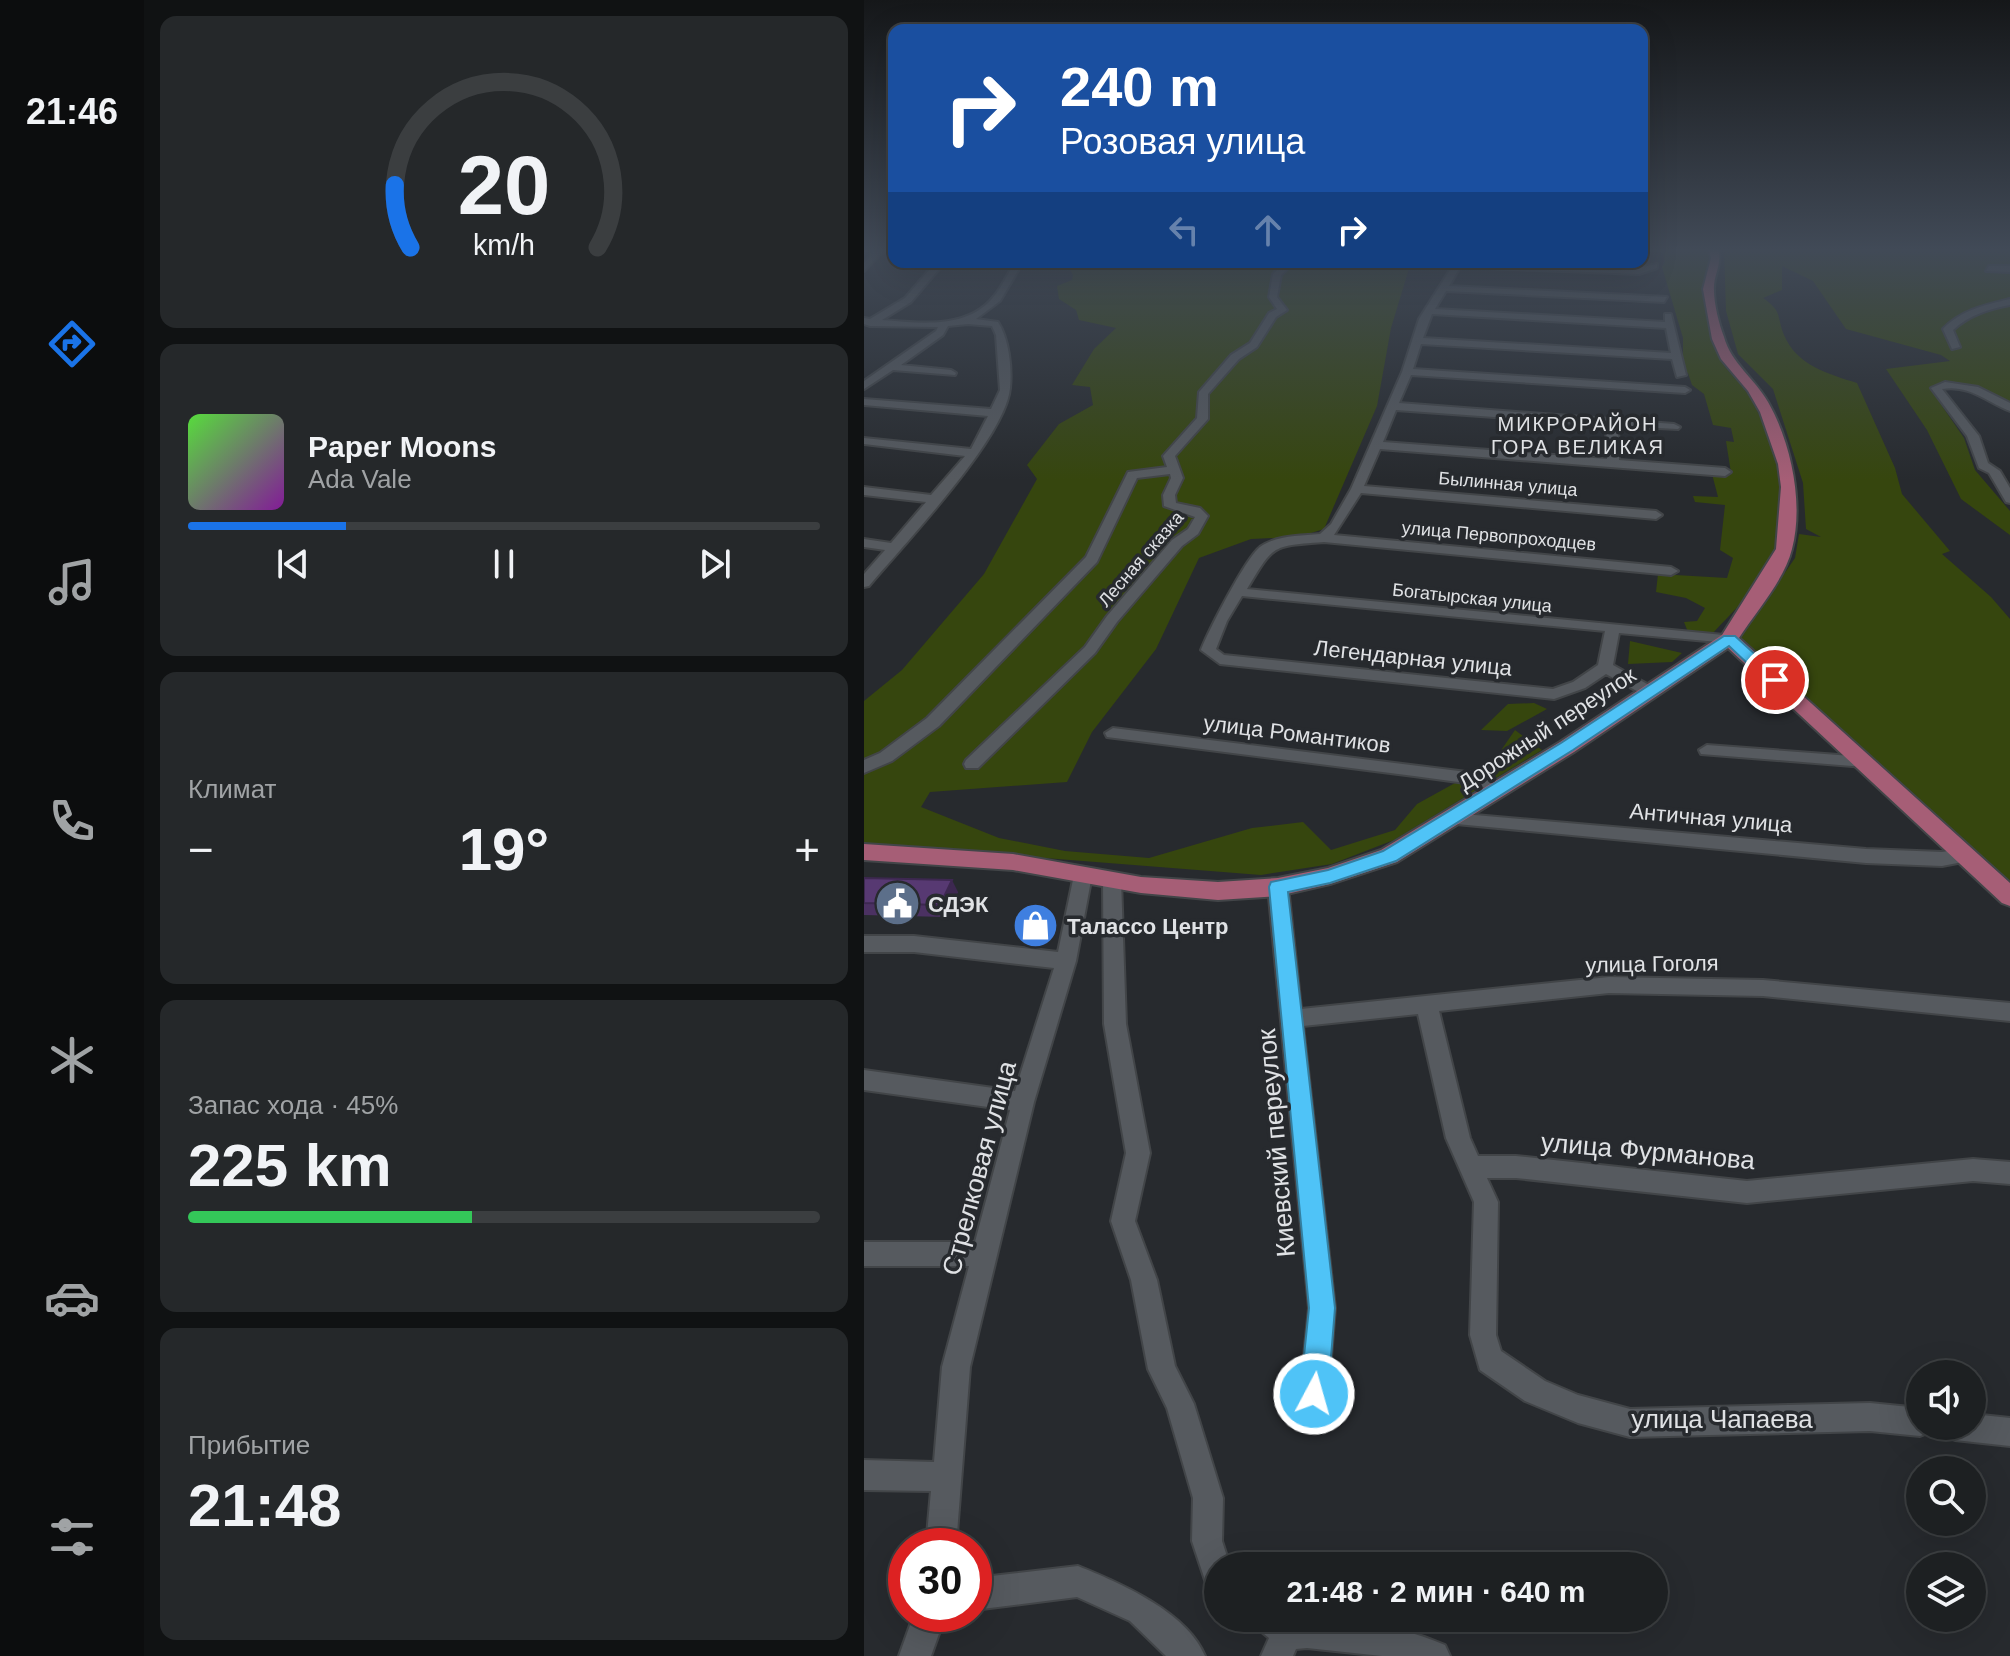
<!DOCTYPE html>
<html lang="ru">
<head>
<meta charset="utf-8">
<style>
  body { margin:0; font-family:Arial,sans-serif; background:#25282a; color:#f1f3f6; height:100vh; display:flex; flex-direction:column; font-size:30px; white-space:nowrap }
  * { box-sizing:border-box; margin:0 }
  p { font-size:26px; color:#a0a3a5 }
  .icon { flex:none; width:44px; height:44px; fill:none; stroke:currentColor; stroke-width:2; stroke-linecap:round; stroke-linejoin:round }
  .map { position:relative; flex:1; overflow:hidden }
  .sheet { display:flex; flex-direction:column; gap:16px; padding:16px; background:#101213; width:720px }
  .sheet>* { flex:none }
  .top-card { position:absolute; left:24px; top:24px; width:760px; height:244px; border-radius:16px; box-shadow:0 8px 32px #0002,0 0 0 2px #3b3e40; background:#1a4fa0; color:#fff; overflow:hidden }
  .tools { position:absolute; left:1042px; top:1360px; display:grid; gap:16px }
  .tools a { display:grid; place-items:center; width:80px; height:80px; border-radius:50%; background:#1d2022; box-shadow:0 8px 32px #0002,0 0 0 2px #3b3e40; font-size:40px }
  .speed { position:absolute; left:24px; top:1528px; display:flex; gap:16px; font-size:40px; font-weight:700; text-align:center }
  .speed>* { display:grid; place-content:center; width:104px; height:104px; border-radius:50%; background:#1d2022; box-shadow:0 8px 32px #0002,0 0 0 2px #3b3e40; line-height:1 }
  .speed .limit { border:12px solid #d22; background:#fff; color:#111 }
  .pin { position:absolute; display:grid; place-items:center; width:68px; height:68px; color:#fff; margin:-34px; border:4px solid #fff; border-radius:50%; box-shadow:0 2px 8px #0007 }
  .me { position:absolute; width:88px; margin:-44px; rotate:6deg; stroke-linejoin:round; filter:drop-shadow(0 0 6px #0008) }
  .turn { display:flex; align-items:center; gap:28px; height:168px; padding:0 40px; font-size:36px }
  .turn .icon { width:104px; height:104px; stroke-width:2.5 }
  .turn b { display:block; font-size:56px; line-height:68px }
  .lanes { display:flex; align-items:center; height:76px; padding:0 40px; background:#0003; justify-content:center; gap:40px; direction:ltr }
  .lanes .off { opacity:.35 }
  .big { font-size:60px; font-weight:800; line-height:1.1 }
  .sheet .card { flex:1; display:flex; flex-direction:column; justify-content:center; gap:12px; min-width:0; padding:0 28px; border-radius:16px; background:#25282a }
  .sheet .dial { align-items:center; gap:0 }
  .dial svg { height:208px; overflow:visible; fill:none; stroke:#3b3e40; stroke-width:7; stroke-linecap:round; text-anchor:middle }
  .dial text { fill:#f1f3f6; stroke:none }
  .song { display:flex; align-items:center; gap:24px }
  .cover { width:96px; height:96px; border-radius:12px; background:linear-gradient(135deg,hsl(110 70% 55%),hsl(290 70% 35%)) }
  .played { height:8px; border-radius:4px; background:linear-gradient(90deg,#1a73e8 25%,#3b3e40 25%) }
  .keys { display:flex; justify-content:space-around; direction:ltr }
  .heat { display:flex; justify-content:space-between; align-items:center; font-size:44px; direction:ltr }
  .charge { height:12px; border-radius:6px; background:linear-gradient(90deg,#34c759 45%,#3b3e40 0) }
  .trip { position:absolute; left:340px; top:1552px; width:464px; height:80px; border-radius:40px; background:#1d2022; box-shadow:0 8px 32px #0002,0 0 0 2px #3b3e40; font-weight:800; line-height:80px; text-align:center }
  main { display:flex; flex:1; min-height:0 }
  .dock { display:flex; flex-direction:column; width:144px; justify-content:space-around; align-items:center; background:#0c0d0e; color:#a0a3a5 }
  .dock .icon { width:56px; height:56px }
  .dock .on { color:#1a73e8 }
  .dock b { font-size:36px; color:#f1f3f6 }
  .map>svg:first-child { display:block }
  .green { fill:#36460e }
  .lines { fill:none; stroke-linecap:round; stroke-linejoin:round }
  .minor-casing { stroke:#424548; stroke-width:4 }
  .major-casing { stroke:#424548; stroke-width:4 }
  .minor { fill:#565a5f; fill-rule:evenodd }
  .major { fill:#a65e76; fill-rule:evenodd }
  .wall { fill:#4b3162 }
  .shaded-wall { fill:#3d2850 }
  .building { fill:#573972; stroke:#3d2850; stroke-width:2 }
  .route { fill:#4fc3f7; stroke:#337fa1; stroke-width:2 }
  .labels { text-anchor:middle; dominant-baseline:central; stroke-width:7; stroke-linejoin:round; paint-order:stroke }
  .far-street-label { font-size:18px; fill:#e0e2e5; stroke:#272a2e }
  .far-neighbourhood-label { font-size:20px; letter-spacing:2px; fill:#e0e2e5; stroke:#272a2e }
  .street-label { font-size:22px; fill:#e0e2e5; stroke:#272a2e }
  .poi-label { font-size:22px; font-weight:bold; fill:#e0e2e5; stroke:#272a2e; text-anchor:start }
  .near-street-label { font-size:26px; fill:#e0e2e5; stroke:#272a2e }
</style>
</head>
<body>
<main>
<nav class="dock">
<b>21:46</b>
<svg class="icon on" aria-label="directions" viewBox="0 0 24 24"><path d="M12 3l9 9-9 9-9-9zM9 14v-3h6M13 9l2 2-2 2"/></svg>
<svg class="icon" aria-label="music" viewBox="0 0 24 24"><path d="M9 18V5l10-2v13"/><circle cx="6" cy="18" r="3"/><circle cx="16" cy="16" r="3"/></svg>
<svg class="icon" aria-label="phone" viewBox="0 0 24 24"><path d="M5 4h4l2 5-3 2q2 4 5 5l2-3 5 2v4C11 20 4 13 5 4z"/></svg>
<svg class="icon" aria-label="climate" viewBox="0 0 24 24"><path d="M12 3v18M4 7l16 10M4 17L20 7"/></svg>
<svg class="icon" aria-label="car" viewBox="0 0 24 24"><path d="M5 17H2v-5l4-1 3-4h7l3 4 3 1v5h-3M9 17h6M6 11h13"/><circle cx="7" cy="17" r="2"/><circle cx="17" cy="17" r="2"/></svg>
<svg class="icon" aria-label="filters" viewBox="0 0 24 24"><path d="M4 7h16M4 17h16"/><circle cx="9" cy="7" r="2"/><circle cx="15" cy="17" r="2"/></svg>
</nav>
<section class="sheet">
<div class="card dial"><svg viewBox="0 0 100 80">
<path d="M14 69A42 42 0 1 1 86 69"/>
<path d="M14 69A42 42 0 0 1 8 45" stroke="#1a73e8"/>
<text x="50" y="56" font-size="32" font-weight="700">20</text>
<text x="50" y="72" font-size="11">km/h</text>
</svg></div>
<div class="card">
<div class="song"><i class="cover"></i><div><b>Paper Moons</b><p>Ada Vale</p></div></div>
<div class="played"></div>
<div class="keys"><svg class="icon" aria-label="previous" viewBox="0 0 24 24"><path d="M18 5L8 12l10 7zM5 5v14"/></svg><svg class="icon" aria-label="pause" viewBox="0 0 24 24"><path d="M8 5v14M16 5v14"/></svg><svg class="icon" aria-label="next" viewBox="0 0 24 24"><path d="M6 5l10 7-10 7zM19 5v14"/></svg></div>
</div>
<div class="card"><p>Климат</p>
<div class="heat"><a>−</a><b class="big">19°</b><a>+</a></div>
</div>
<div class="card"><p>Запас хода · 45%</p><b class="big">225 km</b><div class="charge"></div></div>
<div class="card"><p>Прибытие</p><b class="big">21:48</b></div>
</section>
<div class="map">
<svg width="1146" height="1656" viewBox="0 0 1146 1656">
  <rect width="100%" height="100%" fill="#272a2e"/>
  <path class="green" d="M797,248H843C848,262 840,270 840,283C839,306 845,334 854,355C861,371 878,383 887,399C913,447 931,502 909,556C897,586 870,610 849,633L824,632L820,622L833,621L841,608L822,598L792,592L794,574L863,578L869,558L856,550L861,505L831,502L829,496L854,497L848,474L867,473L862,441L870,442L867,428L849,425L840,394L828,385L824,373L819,371V338L798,267L801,262Z
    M860,248H1146V409C1122,395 1093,379 1065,387L1100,438L1111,470L1146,511V535L1097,499L1063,430L1022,369L1086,361L1077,355L982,329L949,281L918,266V290L899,298C919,312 912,315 920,335C933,366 965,374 993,383L1031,468L1038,494L1086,551L1078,554L1127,597L1146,619V887L876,638L931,558L935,534L957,537L942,529L939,483L909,389L874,354L862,311Z
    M202,262H547L527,328L513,406L460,529L434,537L387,539L335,558L292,649L228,732L203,782L66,792L57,807L135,838L201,851L285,858L388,828L439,822L467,850L531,830L553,804L629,762L651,730L678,750L530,840L468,864L397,875L0,844V701L38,670L120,574L173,479L163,465L195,424L229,405L226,387L208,385L230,349L252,328L215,320L212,310L195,299L193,286L208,280L209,275Z
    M766,641L818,653L808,662L764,664Z
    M670,703L683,709L643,731L617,730L644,704Z"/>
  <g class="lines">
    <defs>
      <path id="minor" d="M13,248H22L0,271V263Z
        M778,248H792L778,251Z
        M72,262H81L47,302L18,320C56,323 105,330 131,295C139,285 144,273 151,262H159L136,301L112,319L134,322C145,339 148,368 146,388C142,437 41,543 5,586L0,587V574L21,550L0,547V539L27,543L62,502L0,495V487L67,495L101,456L0,444V438L107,449L124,416L0,405V399L127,409L136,390L132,335L128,326L104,324L84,326L79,335L37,365L87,370L92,373L91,375L29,370L0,389V381L72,331L74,327L6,326L0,324V318L6,319L41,298Z
        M413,262H421L424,268L417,275L413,297L423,310L412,317L393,347L375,359L344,394V419L311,456L319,478L311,495L312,503L336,508L344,516L334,534L318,546L253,622L231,653L114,768H102L100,764L102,760L221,647L243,616L308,540L324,529L331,517L300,506L299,495L307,478L306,474L273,478L233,562L75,726L28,761L0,773V760L16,753L63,718L222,557L264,472L303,467L299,456L333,418L335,392L367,355L386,343L405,313L413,309L405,297L409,274L416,267Z
        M591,262L774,268L793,264V268L775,274L596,267L585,286L803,297L800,302L582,291L571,309L801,322V314H807L822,375L813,377L808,359L557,344L549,369L821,387L826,390L821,393L547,375L535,403L810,424L816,427L814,429L754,426L755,460L861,468L867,472L861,476L516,449L500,486L792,511L798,515L792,519L497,493L470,535L807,567L814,571L807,575L460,542C408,546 410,544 383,589L870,636V642L865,643L755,633L749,665L792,689L794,692L792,695H780L742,674L721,688L690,699L356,664L337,650C345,630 381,559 396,547C413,535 436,536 456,534L467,524L487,489L538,372L555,319ZM568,314L802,328L807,353L559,338ZM532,410L742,425L743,459L519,442ZM378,596L741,631L734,665L709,682L689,689L360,655L352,649L363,621Z
        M1125,266H1146V272L1122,271Z
        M1146,299V305C1125,309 1105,315 1089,330L1096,347L1088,349L1079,329C1097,310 1121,305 1146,299Z
        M1081,382L1114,387L1146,403V411C1123,402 1105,384 1078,389L1115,436L1124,463L1136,471L1146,488V503L1142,502L1125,473L1115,468L1103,436L1067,388Z
        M249,728L611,773L644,784L647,788L638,794L609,784L550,776L243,737L241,733Z
        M843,745L1001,757L1009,762L1001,767L837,754L835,750Z
        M588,813L1002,849L1078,852L1102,848L1111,855L1109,860L1078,866L1002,863L582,823L579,819L582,815Z
        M219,868L226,870L228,875L212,961L170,1102L106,1367L92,1546H62L67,1491L0,1490V1460L70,1462L78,1367L105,1266H0V1242H111L146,1110L0,1090V1070L151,1091L190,968L50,952H0V936H50L194,952L210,875L212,870Z
        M248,873L255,875L257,880L262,1024L286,1153L271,1221L293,1280L311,1366L330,1404L359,1498L358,1541L366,1566H354V1590L343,1586L328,1541L329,1498L303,1408L284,1369L267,1280L247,1221L262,1153L240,1024L239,880L241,875Z
        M414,880L421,882L424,887L437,1009L745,977L899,980L1146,1003V1021L899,996L745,993L575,1011L606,1138L614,1156H652L883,1181L1109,1159L1146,1162V1184L1109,1181L883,1203L652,1178H623L634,1202L632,1335L637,1351L681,1381L714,1395L766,1409L1006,1403L1056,1408V1426H1068L1066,1432L1056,1436L1006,1431L766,1437L714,1423L661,1401L616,1370L606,1335L610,1202L582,1138L554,1014L439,1026L471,1308L464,1394L460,1404L450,1408L440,1404L436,1394L445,1308L404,887L407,882Z
        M1108,1414L1146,1418V1446L1091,1440L1081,1436L1077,1426H1108Z
        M214,1566C256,1583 323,1612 341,1656H302L266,1621L213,1597L110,1610V1578Z
        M50,1614H82L67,1656H35Z
        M389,1618C459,1618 515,1617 581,1645L586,1656H518L443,1648L432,1649L429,1656H397L405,1638L394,1629Z"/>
      <path id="major" d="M844,248H854C859,264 849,275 850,290C850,304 855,324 860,337C867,363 891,379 904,402C927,442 940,504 928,549C920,581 892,611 875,638L1146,883V906L1138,903L864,648L710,752L533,862L466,884L414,896L354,900L277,893L149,870L0,860V844L149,854L277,877L354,882L414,878L464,868L517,850L696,742L858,635L912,549L917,487L914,464L896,412L884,391L857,359L848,339L839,289L847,258Z"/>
    </defs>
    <use href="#minor" class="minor-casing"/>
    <use href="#major" class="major-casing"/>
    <use href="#minor" class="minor"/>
    <use href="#major" class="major"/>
  </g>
  <path class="wall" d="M0,878L94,892L82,917L0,915Z"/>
  <path class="shaded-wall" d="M88,880L94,892L82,917L76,905Z"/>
  <path class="building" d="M0,878L88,880L76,905L0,903Z"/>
  <linearGradient id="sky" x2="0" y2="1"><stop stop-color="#151719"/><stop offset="0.52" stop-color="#414a57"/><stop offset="1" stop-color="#414a57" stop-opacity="0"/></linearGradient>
  <rect width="1146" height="480" fill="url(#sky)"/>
  <path class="route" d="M860,636H871L916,677V684H905L865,646L709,750L532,861L466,883L424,892L471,1308L464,1394L460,1404L450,1408L440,1404L436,1394L445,1308L405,887L407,882L464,870L519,851L697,743Z"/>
  <defs>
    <symbol id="civic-disc" viewBox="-11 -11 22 22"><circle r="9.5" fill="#5c6f8a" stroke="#272a2e"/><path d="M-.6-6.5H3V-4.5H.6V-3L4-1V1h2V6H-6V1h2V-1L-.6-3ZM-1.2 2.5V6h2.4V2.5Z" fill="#fff"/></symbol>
    <symbol id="shop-disc" viewBox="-11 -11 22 22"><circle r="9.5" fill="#3f7fe0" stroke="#272a2e"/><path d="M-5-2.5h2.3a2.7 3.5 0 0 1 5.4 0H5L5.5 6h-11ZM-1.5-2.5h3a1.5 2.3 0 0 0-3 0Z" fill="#fff"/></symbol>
  </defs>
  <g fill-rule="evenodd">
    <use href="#civic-disc" x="8" y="878" width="51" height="51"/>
    <use href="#shop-disc" x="146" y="900" width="51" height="51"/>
  </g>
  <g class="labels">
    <g class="far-street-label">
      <text transform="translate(644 484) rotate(5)">Былинная улица</text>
      <text transform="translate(635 536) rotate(5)">улица Первопроходцев</text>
      <text transform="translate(277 559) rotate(-49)">Лесная сказка</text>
      <text transform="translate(608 598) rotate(6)">Богатырская улица</text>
    </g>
    <g class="far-neighbourhood-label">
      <text x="714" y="424">МИКРОРАЙОН<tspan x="714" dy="23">ГОРА ВЕЛИКАЯ</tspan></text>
    </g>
    <g class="street-label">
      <text transform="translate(549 658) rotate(6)">Легендарная улица</text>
      <text transform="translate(683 729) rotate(-33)">Дорожный переулок</text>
      <text transform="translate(433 734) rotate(7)">улица Романтиков</text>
      <text transform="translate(847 818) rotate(5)">Античная улица</text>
      <text transform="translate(788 964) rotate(-1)">улица Гоголя</text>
    </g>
    <g class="poi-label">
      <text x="64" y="904">СДЭК</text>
      <text x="203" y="926">Талассо Центр</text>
    </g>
    <g class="near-street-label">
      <text transform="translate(412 1143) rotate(-95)">Киевский переулок</text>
      <text transform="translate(784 1151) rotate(5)">улица Фурманова</text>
      <text transform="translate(115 1168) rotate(-75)">Стрелковая улица</text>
      <text x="858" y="1419">улица Чапаева</text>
    </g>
  </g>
</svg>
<div class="tools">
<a><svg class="icon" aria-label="sound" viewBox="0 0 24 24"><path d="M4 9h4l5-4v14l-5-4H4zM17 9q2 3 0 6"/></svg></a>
<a><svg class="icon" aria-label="search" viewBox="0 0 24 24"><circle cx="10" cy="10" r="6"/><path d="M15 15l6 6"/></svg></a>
<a><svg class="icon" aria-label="layers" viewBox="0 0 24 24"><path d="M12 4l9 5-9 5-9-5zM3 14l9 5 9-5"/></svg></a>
</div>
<div class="speed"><div class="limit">30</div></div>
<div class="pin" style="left:911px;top:680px;background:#d93025"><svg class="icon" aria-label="arrive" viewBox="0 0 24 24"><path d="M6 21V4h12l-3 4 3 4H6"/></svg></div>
<svg class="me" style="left:450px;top:1394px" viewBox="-20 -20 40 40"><circle r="17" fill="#4fc3f7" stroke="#fff" stroke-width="3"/><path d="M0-11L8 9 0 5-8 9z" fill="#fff"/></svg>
<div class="trip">21:48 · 2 мин · 640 m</div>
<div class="top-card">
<div class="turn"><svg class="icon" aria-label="right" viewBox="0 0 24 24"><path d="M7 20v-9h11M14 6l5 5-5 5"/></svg><div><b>240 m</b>Розовая улица</div></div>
<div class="lanes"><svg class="icon off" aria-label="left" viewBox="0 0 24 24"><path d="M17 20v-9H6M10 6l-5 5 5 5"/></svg><svg class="icon off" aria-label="ahead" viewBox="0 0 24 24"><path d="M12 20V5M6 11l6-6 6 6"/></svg><svg class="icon" aria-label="right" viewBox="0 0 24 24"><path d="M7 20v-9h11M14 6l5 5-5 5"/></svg></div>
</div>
</div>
</main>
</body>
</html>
